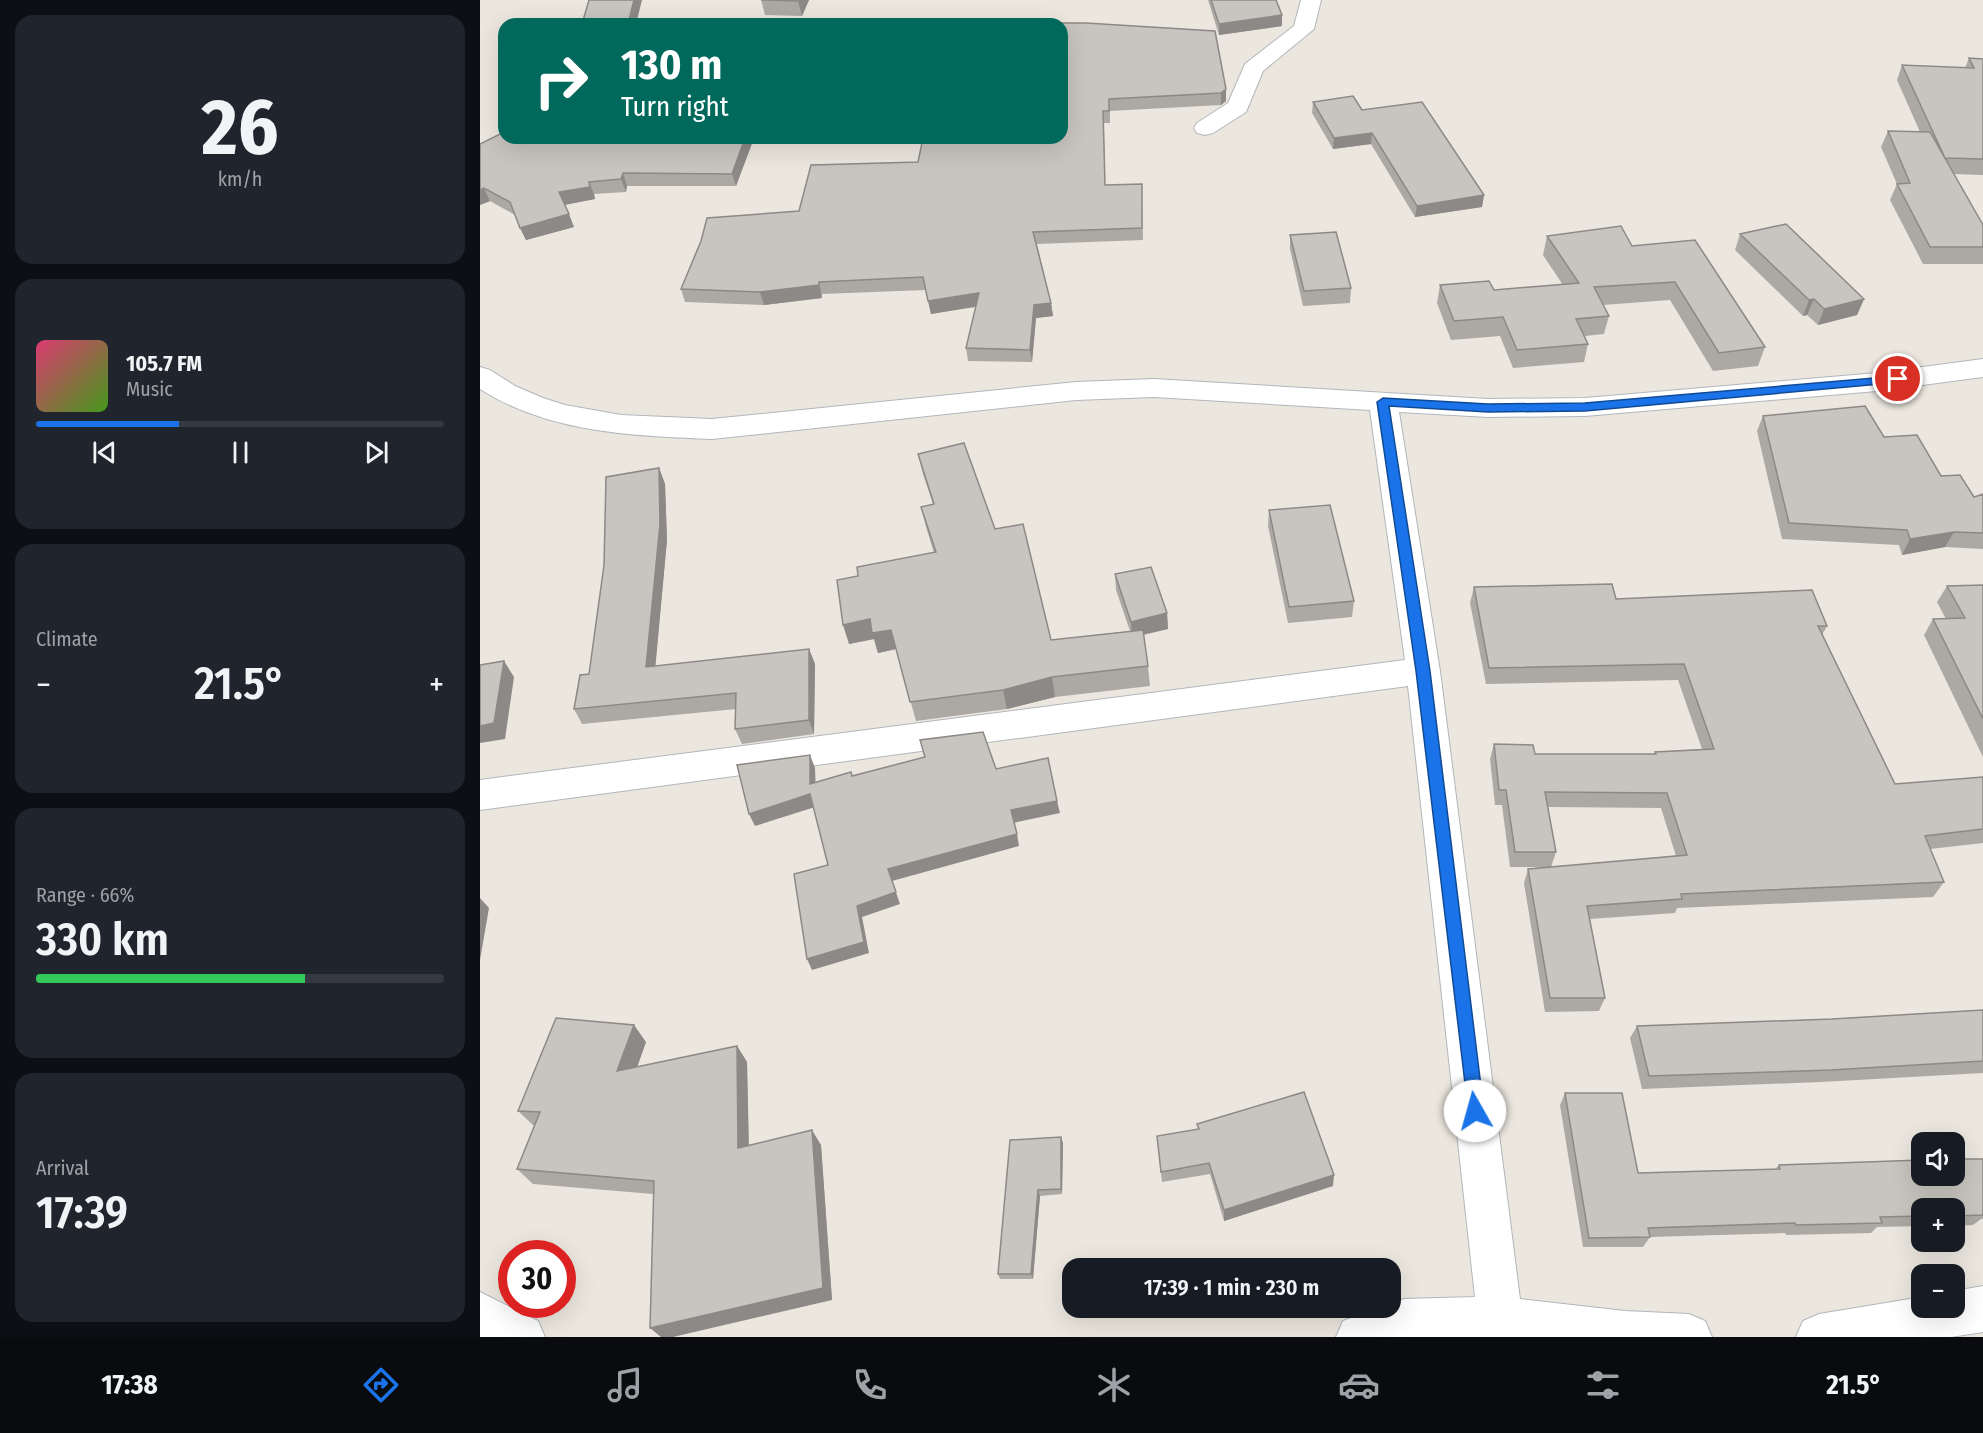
<!DOCTYPE html>
<html lang="en">
<head>
<meta charset="utf-8">
<style>
  body { margin:0; font-family:"Fira Sans Condensed",sans-serif; background:#20242c; color:#f1f3f6; height:100vh; display:flex; flex-direction:column; font-size:22px; white-space:nowrap }
  * { box-sizing:border-box; margin:0 }
  p { font-size:20px; color:#9ea1a6 }
  .icon { flex:none; width:33px; height:33px; fill:none; stroke:currentColor; stroke-width:2; stroke-linecap:round; stroke-linejoin:round }
  .map { position:relative; flex:1; overflow:hidden }
  .details { display:flex; flex-direction:column; gap:15px; padding:15px; background:#0d0f14; width:480px }
  .details>* { flex:none }
  .top-card { position:absolute; left:18px; top:18px; width:570px; height:126px; border-radius:18px; box-shadow:0 6px 24px #0002; background:#00695c; color:#fff; overflow:hidden }
  .buttons { position:absolute; left:1431px; top:1132px; display:grid; gap:12px }
  .buttons a { display:grid; place-items:center; width:54px; height:54px; border-radius:12px; background:#171b24; box-shadow:0 6px 24px #0002; font-size:30px }
  .speed { position:absolute; left:18px; top:1240px; display:flex; gap:12px; font-size:30px; font-weight:700; text-align:center }
  .speed>* { display:grid; place-content:center; width:78px; height:78px; border-radius:50%; background:#171b24; box-shadow:0 6px 24px #0002; line-height:1 }
  .speed .limit { border:9px solid #d22; background:#fff; color:#111 }
  .pin { position:absolute; display:grid; place-items:center; width:51px; height:51px; color:#fff; margin:-26px; border:3px solid #fff; border-radius:50%; box-shadow:0 2px 6px #0007 }
  .me { position:absolute; width:66px; margin:-33px; rotate:353deg; stroke-linejoin:round; filter:drop-shadow(0 0 4px #0008) }
  .turn { display:flex; align-items:center; gap:21px; height:126px; padding:0 24px; font-size:27px }
  .turn .icon { width:78px; height:78px; stroke-width:2.5 }
  .turn b { display:block; font-size:42px; line-height:51px }
  .big { font-size:45px; font-weight:600; line-height:1.1 }
  .details .card { flex:1; display:flex; flex-direction:column; justify-content:center; gap:9px; min-width:0; padding:0 21px; border-radius:18px; background:#20242c }
  .details .dial { align-items:center; gap:0 }
  .dial b { font-size:78px; line-height:1 }
  .song { display:flex; align-items:center; gap:18px }
  .cover { width:72px; height:72px; border-radius:9px; background:linear-gradient(135deg,hsl(340 70% 55%),hsl(100 70% 35%)) }
  .played { height:6px; border-radius:3px; background:linear-gradient(90deg,#1a73e8 35%,#363941 35%) }
  .keys { display:flex; justify-content:space-around; direction:ltr }
  .heat { display:flex; justify-content:space-between; align-items:center; font-size:33px; direction:ltr }
  .charge { height:9px; border-radius:4px; background:linear-gradient(90deg,#34c759 66%,#363941 0) }
  .trip { position:absolute; left:582px; top:1258px; width:339px; height:60px; border-radius:18px; background:#171b24; box-shadow:0 6px 24px #0002; font-weight:600; line-height:60px; text-align:center }
  .dock { display:flex; height:96px; justify-content:space-around; align-items:center; background:#090b0e; color:#9ea1a6 }
  .dock .icon { width:42px; height:42px }
  .dock .current { color:#1a73e8 }
  .dock b { font-size:27px; color:#f1f3f6 }
  main { display:flex; flex:1; min-height:0 }
  .map>svg:first-child { display:block }
  .lines { fill:none; stroke-linecap:round; stroke-linejoin:round }
  .minor-casing { stroke:#b2b6ba; stroke-width:2 }
  .minor { fill:#fff; fill-rule:evenodd }
  .wall { fill:#aca9a4; fill-rule:evenodd }
  .shaded-wall { fill:#8c8986 }
  .building { fill:#c8c4bf; stroke:#8c8986; stroke-width:1.5 }
  .route { fill:#1a73e8; stroke:#114b97; stroke-width:1.5 }
</style>
</head>
<body>
<main>
<section class="details">
<div class="card dial"><b>26</b><p>km/h</p></div>
<div class="card">
<div class="song"><i class="cover"></i><div><b>105.7 FM</b><p>Music</p></div></div>
<div class="played"></div>
<div class="keys"><svg class="icon" aria-label="previous" viewBox="0 0 24 24"><path d="M18 5L8 12l10 7zM5 5v14"/></svg><svg class="icon" aria-label="pause" viewBox="0 0 24 24"><path d="M8 5v14M16 5v14"/></svg><svg class="icon" aria-label="next" viewBox="0 0 24 24"><path d="M6 5l10 7-10 7zM19 5v14"/></svg></div>
</div>
<div class="card"><p>Climate</p>
<div class="heat"><a>−</a><b class="big">21.5°</b><a>+</a></div>
</div>
<div class="card"><p>Range · 66%</p><b class="big">330 km</b><div class="charge"></div></div>
<div class="card"><p>Arrival</p><b class="big">17:39</b></div>
</section>
<div class="map">
<svg width="1503" height="1337" viewBox="0 0 1503 1337">
  <rect width="100%" height="100%" fill="#ebe7df"/>
  <g class="lines">
    <defs>
      <path id="minor" d="M821,0H841L834,29L783,71L766,112L733,133L725,135L717,133L714,128L717,123L748,103L765,64L814,26Z
        M1503,359V377L1397,391L1105,416L1008,417L919,412L960,671L1040,1299L1145,1311L1209,1314L1225,1321L1232,1337H856L863,1321L898,1308H910V1304L924,1299L995,1297L928,686L0,810V780L925,660L890,410L674,397L596,400L232,439C152,436 69,433 0,389V367L10,370L35,386L63,398L85,405L141,415L232,419L596,382L674,379L1008,399L1105,398L1397,373Z
        M1503,1286V1332L1471,1337H1316L1323,1321L1339,1314L1442,1297V1308H1474V1291Z
        M0,1292L58,1321L65,1337H0Z"/>
    </defs>
    <use href="#minor" class="minor-casing"/>
    <use href="#minor" class="minor"/>
  </g>
  <path class="wall" d="M281,0H329L322,16L285,15Z
    M728,0H796L802,15V26L739,35Z
    M582,24L746,89V101L741,105L630,111V123H624L625,185L662,197L663,240L557,244L571,303L573,316L556,318L552,362L488,361L486,348L496,306L451,314L446,290L342,294V298L284,305L205,302L201,289L319,211L438,162Z
    M1489,58L1503,59V175L1473,174L1503,225V264H1443L1410,200L1417,184L1401,147L1408,131L1440,132L1417,80L1422,65L1485,68Z
    M833,102L882,110L1004,195L1002,207L935,217L891,144L853,149L832,113Z
    M274,138L256,186H147L146,192L114,194L115,199L84,205L94,227L46,240L35,215L10,201L0,205V144Z
    M1260,234L1384,299L1377,315L1338,325L1327,315L1323,316L1255,250Z
    M810,235L871,288L870,303L823,306L810,249Z
    M1067,236L1152,246L1285,347L1278,366L1233,371L1190,300L1123,305L1129,316L1124,334L1105,336L1108,344L1104,362L1033,368L1020,336L971,340L957,303L960,285L1014,290L1083,285L1063,255Z
    M1283,416L1404,437L1494,497L1503,494V549L1465,547L1422,555L1419,545L1302,539L1277,431Z
    M438,454L515,529L571,640L650,631L636,590L635,574L687,613L688,629L663,635L668,666L670,686L575,697L527,709L436,721L416,649L398,653L394,639L369,644L378,576L454,553L446,527L441,507L453,504L443,474Z
    M179,468L185,484L187,540L175,666L329,649L335,664L334,734L262,744L255,729L256,709L102,724L94,709L109,674Z
    M789,510L874,601L872,617L808,623L788,526Z
    M1503,585V757L1444,635L1453,619H1466L1457,602L1467,586Z
    M994,587L1136,599L1347,626L1342,635L1415,784L1503,777V843L1450,849L1464,882L1453,897L1197,908L1195,913L1110,919L1125,998L1119,1011L1065,1012L1044,883L1048,869L1070,867H1030L1022,805H1015L1010,759L1014,744L1055,754H1174L1175,752L1222,749L1198,680L1006,684L990,603ZM1068,807L1181,808L1196,856L1071,867L1076,852Z
    M1503,1010V1073L1341,1082L1162,1089L1150,1038L1157,1026L1352,1019Z
    M166,1042L157,1067L257,1046L267,1062L269,1146L341,1145L352,1300L173,1194L53,1184L37,1169L54,1126L38,1111Z
    M1085,1093L1158,1173L1295,1169L1299,1165L1502,1159L1503,1158V1219H1501L1493,1225L1474,1226V1209H1442V1226L1397,1227L1391,1233L1306,1235L1305,1233L1170,1237L1163,1247H1103L1080,1105Z
    M717,1124L853,1186L744,1221L730,1174L682,1182L677,1136L718,1129Z
    M530,1140L583,1143L582,1194L560,1196L553,1279H520L518,1274Z"/>
  <path class="shaded-wall" d="M154,0H162L156,24H148Z
    M319,0H329L322,16L318,1Z
    M802,15V26L739,35V24Z
    M746,89V101L741,105V93Z
    M892,133L891,144L853,149L854,138Z
    M265,138H274L256,186L252,174Z
    M143,173L147,186L146,192L141,179Z
    M109,182L114,194L115,199L84,205L79,192Z
    M4,188L10,201L0,205V190Z
    M1004,195L1002,207L935,217L937,206Z
    M89,214L94,227L46,240L40,228Z
    M339,282L342,298L284,305L280,292Z
    M499,293L501,306L451,314L448,301Z
    M1334,299L1327,315L1323,316L1329,300Z
    M1384,299L1377,315L1338,325L1344,309Z
    M571,303L573,316L556,318L552,362L550,350L554,305Z
    M179,468L185,484L187,540L174,682L166,667Z
    M1474,532L1465,547L1422,555L1430,539Z
    M687,613L688,629L652,637L651,622Z
    M390,619L411,630L416,649L398,653L394,639L369,644L363,625Z
    M329,649L335,664L334,734L329,720Z
    M24,661L34,677L25,739L0,743V726Z
    M572,677L575,697L527,709L523,690Z
    M330,755L335,768L336,797L330,784Z
    M330,794L335,807L275,826L269,814Z
    M577,801L580,813L533,823L531,810Z
    M537,834L539,846L412,881L420,904L382,917L389,953L332,970L327,959L377,906L408,869Z
    M0,898L9,908L0,960Z
    M154,1025L166,1042L150,1087L137,1071Z
    M257,1046L267,1062L269,1163L258,1148Z
    M332,1130L341,1145L352,1300L193,1337H181L170,1328Z
    M581,1137L583,1143L582,1194L581,1189Z
    M854,1175L853,1186L744,1221V1210Z
    M558,1190L560,1196L553,1279L551,1274Z"/>
  <path class="building" d="M109,0H154L148,24H102Z
    M281,0H319L318,1Z
    M731,0H796L802,15L739,24Z
    M464,19L562,24H463Z
    M581,23H606L735,31L746,89L741,93L629,99V111H623L625,185L662,184V228L553,232L571,303L554,305L550,350L486,348L499,293L448,301L443,277L339,282V285L280,292L201,289L221,241L227,218L319,211L331,165L438,162L443,138H582V24Z
    M1489,58L1503,59V159L1465,158L1422,65L1494,68Z
    M873,96L882,110L942,102L1004,195L937,206L892,133L854,138L833,102Z
    M1408,131L1450,132L1503,225V247H1450L1417,184L1430,183Z
    M24,132V138H265L252,174L143,173L141,179L109,182L110,187L79,192L89,214L40,228L30,202L4,188L0,190V144Z
    M1306,224L1384,299L1344,309L1334,299L1329,300L1260,234Z
    M1141,226L1152,246L1215,240L1285,347L1239,353L1195,282L1114,287L1129,316L1096,319L1108,344L1037,350L1023,317L974,321L960,285L1009,281L1014,290L1099,283L1067,236Z
    M856,232L871,288L824,291L810,235Z
    M1385,406L1404,437L1437,435L1461,476L1480,475L1494,497L1503,494V533L1474,532L1430,539L1427,530L1309,523L1283,416Z
    M484,443L515,529L543,524L571,640L663,630L668,666L572,677L523,690L430,702L411,630L392,633L390,619L363,625L357,580L378,576L377,567L456,552L441,507L454,504L438,454Z
    M179,468L180,524L166,667L329,649V720L255,729L256,693L94,709L100,675L109,674L124,565L126,477Z
    M850,505L874,601L809,607L789,510Z
    M671,567L687,613L651,622L635,574Z
    M1132,584L1136,599L1332,590L1347,626H1338L1415,784L1503,777V829L1445,836L1464,882L1201,894L1202,899L1107,906L1125,998H1070L1048,869L1207,855L1187,793L1065,792L1076,852H1035L1026,790H1019L1014,744L1053,745L1055,754H1176L1175,752L1234,749L1204,664L1009,668L994,587Z
    M1503,585V719L1453,619L1485,618L1467,586Z
    M24,661L14,723L0,726V665Z
    M503,732L516,769L568,758L577,801L531,810L537,834L408,869L416,892L377,906L384,942L327,959L314,874L348,865L330,794L269,814L257,765L330,755V784L371,772L372,776L445,757L440,740Z
    M1503,1010V1061L1351,1070L1169,1076L1157,1026L1352,1019Z
    M76,1018L154,1025L137,1071L257,1046L258,1148L332,1130L343,1288L170,1328L174,1181L37,1169L60,1112L38,1111Z
    M824,1092L854,1175L744,1210L729,1163L681,1172L677,1136L719,1129L717,1124Z
    M1085,1093H1142L1158,1173L1300,1169L1299,1165L1442,1160V1176H1474V1159H1503V1215L1474,1216V1209H1442V1216L1400,1217L1402,1223L1316,1225L1315,1223L1168,1228L1170,1237L1109,1238Z
    M581,1137V1189L558,1190L551,1274H518L530,1140Z"/>
  <path class="route" d="M1418,376L1422,377V382L1105,411L1008,412L909,406L950,671L1004,1111L1001,1117L995,1119L989,1117L936,671L897,402L903,398L1008,404L1105,403Z"/>
</svg>
<div class="buttons">
<a><svg class="icon" aria-label="sound" viewBox="0 0 24 24"><path d="M4 9h4l5-4v14l-5-4H4zM17 9q2 3 0 6"/></svg></a>
<a>+</a>
<a>−</a>
</div>
<div class="speed"><div class="limit">30</div></div>
<div class="pin" style="left:1418px;top:379px;background:#d93025"><svg class="icon" aria-label="arrive" viewBox="0 0 24 24"><path d="M6 21V4h12l-3 4 3 4H6"/></svg></div>
<svg class="me" style="left:995px;top:1111px" viewBox="-20 -20 40 40"><circle r="19" fill="#fff"/><path d="M0-13L10 11 0 6-10 11z" fill="#1a73e8"/></svg>
<div class="trip">17:39 · 1 min · 230 m</div>
<div class="top-card">
<div class="turn"><svg class="icon" aria-label="right" viewBox="0 0 24 24"><path d="M7 20v-9h11M14 6l5 5-5 5"/></svg><div><b>130 m</b>Turn right</div></div>
</div>
</div>
</main>
<nav class="dock">
<b>17:38</b>
<svg class="icon current" aria-label="directions" viewBox="0 0 24 24"><path d="M12 3l9 9-9 9-9-9zM9 14v-3h6M13 9l2 2-2 2"/></svg>
<svg class="icon" aria-label="music" viewBox="0 0 24 24"><path d="M9 18V5l10-2v13"/><circle cx="6" cy="18" r="3"/><circle cx="16" cy="16" r="3"/></svg>
<svg class="icon" aria-label="phone" viewBox="0 0 24 24"><path d="M5 4h4l2 5-3 2q2 4 5 5l2-3 5 2v4C11 20 4 13 5 4z"/></svg>
<svg class="icon" aria-label="climate" viewBox="0 0 24 24"><path d="M12 3v18M4 7l16 10M4 17L20 7"/></svg>
<svg class="icon" aria-label="car" viewBox="0 0 24 24"><path d="M5 17H2v-5l4-1 3-4h7l3 4 3 1v5h-3M9 17h6M6 11h13"/><circle cx="7" cy="17" r="2"/><circle cx="17" cy="17" r="2"/></svg>
<svg class="icon" aria-label="filters" viewBox="0 0 24 24"><path d="M4 7h16M4 17h16"/><circle cx="9" cy="7" r="2"/><circle cx="15" cy="17" r="2"/></svg>
<b>21.5°</b>
</nav>
</body>
</html>
